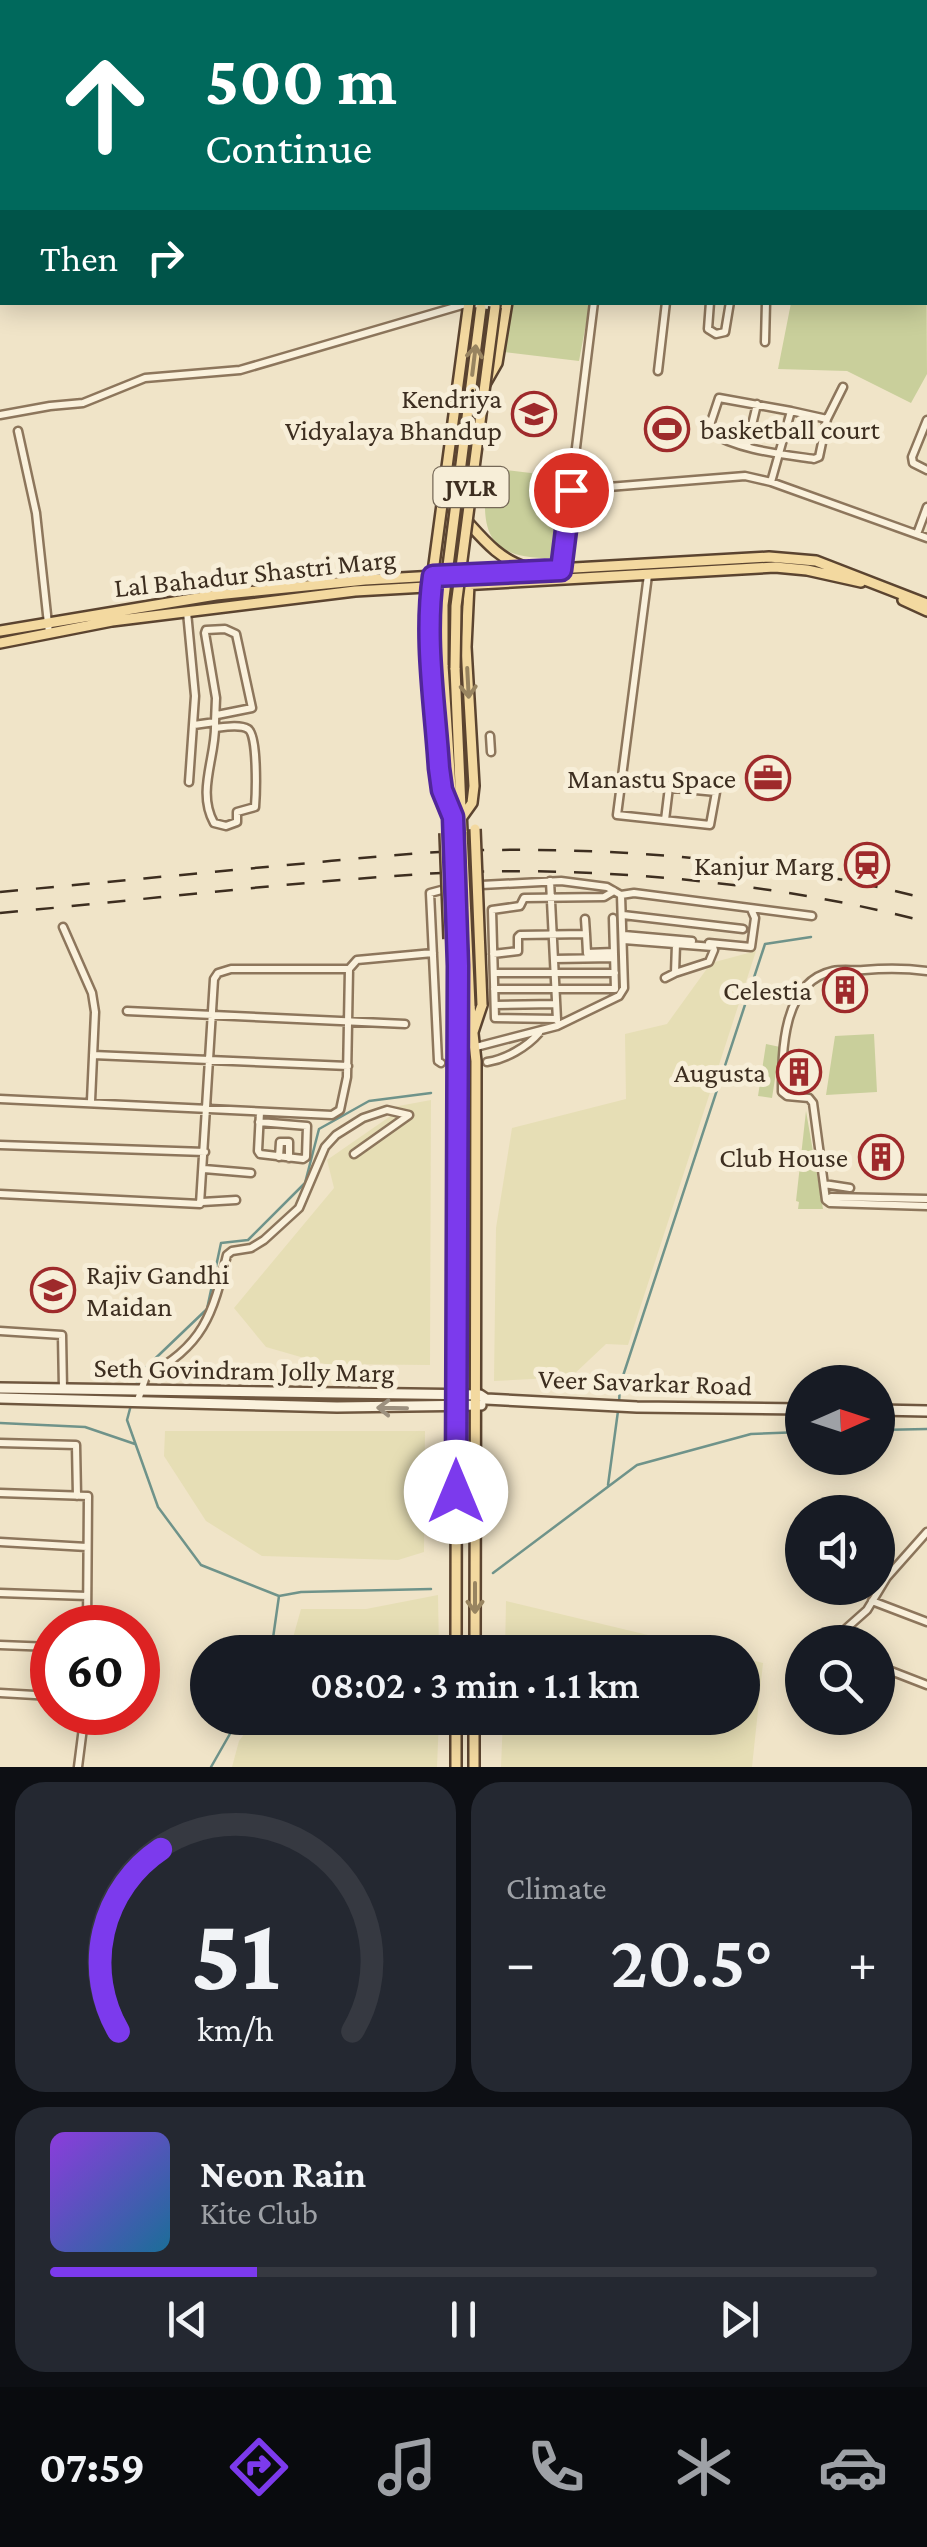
<!DOCTYPE html>
<html lang="en">
<head>
<meta charset="utf-8">
<style>
  body { margin:0; font-family:"Crimson Pro",serif; background:#242831; color:#f1f3f6; height:100vh; display:flex; flex-direction:column; font-size:38px; white-space:nowrap }
  * { box-sizing:border-box; margin:0 }
  p { font-size:32px; color:#9ea1a6 }
  .icon { flex:none; width:55px; height:55px; fill:none; stroke:currentColor; stroke-width:2; stroke-linecap:round; stroke-linejoin:round }
  .map { position:relative; height:1767px; overflow:hidden }
  .details { display:flex; flex-direction:column; gap:15px; padding:15px; background:#0d0f14; flex:1 }
  .details>* { flex:none }
  .guide { position:absolute; left:0px; top:0px; width:928px; height:305px; box-shadow:0 5px 25px #0003; background:#00695c; color:#fff; overflow:hidden }
  .needle { width:65px; rotate:87deg }
  .fabs { position:absolute; left:785px; top:1365px; display:grid; gap:20px }
  .fabs a { display:grid; place-items:center; width:110px; height:110px; border-radius:50%; background:#171b24; box-shadow:0 5px 25px #0003; font-size:50px }
  .speed { position:absolute; left:30px; top:1605px; display:flex; gap:20px; font-size:50px; font-weight:700; text-align:center }
  .speed>* { display:grid; place-content:center; width:130px; height:130px; border-radius:50%; background:#171b24; box-shadow:0 5px 25px #0003; line-height:1 }
  .speed .limit { border:15px solid #d22; background:#fff; color:#111 }
  .pin { position:absolute; display:grid; place-items:center; width:85px; height:85px; color:#fff; margin:-42px; border:5px solid #fff; border-radius:50%; box-shadow:0 2px 10px #0007 }
  .me { position:absolute; width:110px; margin:-55px; rotate:0deg; stroke-linejoin:round; filter:drop-shadow(0 0 8px #0008) }
  .turn { display:flex; align-items:center; gap:35px; height:210px; padding:0 40px; font-size:45px }
  .turn .icon { width:130px; height:130px; stroke-width:2.5 }
  .turn b { display:block; font-size:70px; line-height:85px }
  .then { display:flex; align-items:center; height:95px; padding:0 40px; background:#0003; gap:20px; font-size:38px }
  .big { font-size:75px; font-weight:600; line-height:1.1 }
  .details .card { flex:1; display:flex; flex-direction:column; justify-content:center; gap:15px; min-width:0; padding:0 35px; border-radius:30px; background:#242831 }
  .details .dial { align-items:center; gap:0 }
  .dial svg { height:260px; overflow:visible; fill:none; stroke:#363941; stroke-width:7; stroke-linecap:round; text-anchor:middle }
  .dial text { fill:#f1f3f6; stroke:none }
  .song { display:flex; align-items:center; gap:30px }
  .cover { width:120px; height:120px; border-radius:15px; background:linear-gradient(135deg,hsl(270 70% 55%),hsl(200 70% 35%)) }
  .played { height:10px; border-radius:5px; background:linear-gradient(90deg,#7c3aed 25%,#363941 25%) }
  .keys { display:flex; justify-content:space-around; direction:ltr }
  .heat { display:flex; justify-content:space-between; align-items:center; font-size:55px; direction:ltr }
  .details .tiles { flex:1; display:grid; gap:15px; grid-template-columns:1fr 1fr }
  .card:last-child { grid-column:span 2 }
  .trip { position:absolute; left:190px; top:1635px; width:570px; height:100px; border-radius:50px; background:#171b24; box-shadow:0 5px 25px #0003; font-weight:600; line-height:100px; text-align:center }
  .dock { display:flex; height:160px; justify-content:space-around; align-items:center; background:#090b0e; color:#9ea1a6 }
  .dock .icon { width:70px; height:70px }
  .dock .selected { color:#7c3aed }
  .dock b { font-size:45px; color:#f1f3f6 }
  .map>svg:first-child { display:block }
  .farmland { fill:#e6deb5 }
  .green { fill:#c9cf9b }
  .lines { fill:none; stroke-linecap:round; stroke-linejoin:round }
  .stream { stroke:#6f938a; stroke-width:2.5 }
  .street-tunnel { stroke:#ccc0a6; stroke-width:6; stroke-dasharray:6 3; stroke-linecap:butt }
  .street-casing { stroke:#8d765c; stroke-width:11 }
  .secondary-casing { stroke:#6f573f; stroke-width:14 }
  .primary-casing { stroke:#5b4430; stroke-width:14 }
  .street { stroke:#faf1dc; stroke-width:6 }
  .secondary { stroke:#faf1dc; stroke-width:9 }
  .primary { stroke:#f3d9a0; stroke-width:9 }
  .rail { stroke:#3d2e20; stroke-width:2.5; stroke-dasharray:18 18; stroke-linecap:butt }
  .primary-bridge-casing { stroke:#5b4430; stroke-width:14; stroke-linecap:butt }
  .primary-bridge { stroke:#f3d9a0; stroke-width:9 }
  .oneway { stroke:#988460 }
  .oneway2 { stroke:#9c907e }
  .route-casing { stroke:#51269a; stroke-width:25 }
  .route { stroke:#7c3aed; stroke-width:18 }
  .labels { text-anchor:middle; dominant-baseline:central; stroke-width:10; stroke-linejoin:round; paint-order:stroke }
  .shield { fill:#f7eed8; stroke:#756857; stroke-width:2.5 }
  .shield-label { font-size:25px; font-weight:bold; fill:#3d2e20 }
  .poi-label { font-size:28px; fill:#3d2e20; stroke:#f7eed8; text-anchor:end }
  .street-label { font-size:28px; fill:#3d2e20; stroke:#f7eed8 }
</style>
</head>
<body>
<div class="map">
<svg width="927" height="1767" viewBox="0 0 927 1767">
  <rect width="100%" height="100%" fill="#f0e4c8"/>
  <path class="farmland" d="M756,951L628,1345L606,1344L571,1377L494,1381L496,1228L512,1128L626,1099L625,1034L667,1024L711,963Z
    M431,1100L430,1365L325,1364L266,1347L234,1308L334,1188L327,1160L392,1115L393,1107Z
    M165,1431H425L424,1552L398,1560L262,1556L206,1521L164,1456Z
    M438,1595L439,1652H289L301,1609H366Z
    M506,1601L719,1652H505Z
    M743,1658L763,1663L752,1767H501L503,1718H742Z
    M256,1718H439L437,1767H232L239,1741Z"/>
  <path class="green" d="M925,80L927,374L911,403L847,371L778,369L791,303L925,302Z
    M513,303H590L579,361L504,352Z
    M654,411H676L680,447L656,449Z
    M488,468L564,477L554,558C483,560 480,528 488,468Z
    M874,1034L877,1092L826,1095L835,1036Z
    M766,1044L780,1047L772,1098L758,1096Z
    M806,1111L823,1209H798L799,1202L796,1201Z"/>
  <g class="lines">
    <path class="stream" d="M136,1387L139,1374L207,1309L221,1243L248,1240L305,1183L319,1129L369,1101L431,1093
      M619,1403L620,1385L765,944L811,937
      M131,1405L127,1420L158,1507L201,1565L279,1596
      M0,1423L85,1427L135,1444
      M878,1430L927,1429
      M608,1485L618,1411
      M493,1573L637,1465L751,1434L802,1432
      M271,1652L279,1596L301,1592L431,1589
      M211,1767L239,1718"/>
    <path class="street-tunnel" d="M441,1063L487,1062"/>
    <defs>
      <path id="street" d="M710,302L708,329L716,334L725,332L730,302
        M765,342L766,302
        M658,371L666,302
        M0,415L50,406L83,403L145,378L240,370L469,303
        M827,419L843,387
        M927,420L912,457L913,463L927,470
        M18,431L36,513L49,633
        M747,446L757,404
        M771,482L791,411L827,419L819,457L814,459C780,454 738,450 708,431L719,398L791,411
        M571,490L745,476L771,482L927,538
        M917,534L927,507
        M561,569L594,302
        M187,612L195,696L189,782
        M215,722L216,698L205,633L206,630L225,629L236,634L252,708L217,715
        M194,725L215,722C217,755 196,791 214,823L226,826L237,822V812L255,807C256,794 258,735 248,729C240,724 224,727 216,728
        M490,736L491,752
        M622,783L716,792L710,825L617,815L648,575
        M665,820L669,787
        M550,881L557,1020
        M462,886L561,881L607,887L621,895L634,893L812,916
        M623,915L743,929
        M585,919L586,934
        M63,927L92,993L95,1012L91,1101
        M624,935L692,941
        M624,940L713,947L714,950L709,962L675,973L676,944
        M709,943L751,947L755,918L751,909
        M493,954L518,951V937L520,935L586,934L587,953L614,952
        M554,959L614,958
        M494,973H615
        M665,978L675,973
        M494,989H615L613,918
        M495,1005L556,1004
        M127,1011L405,1024
        M557,1019L495,1018L492,910L520,906L524,898L604,897L614,891
        M476,1047L557,1026L619,996L624,988L621,895
        M93,1055L348,1066
        M487,1062C506,1059 527,1047 539,1033
        M441,1063L438,1061L430,893L449,888
        M0,1099L332,1115L340,1110L347,1077L349,969
        M259,1122L307,1126L306,1157L303,1159L260,1154L258,1151L260,1112
        M0,1145L205,1152
        M279,1157L280,1142H289V1158
        M204,1169L251,1173
        M824,1184L850,1188
        M0,1194L200,1204L214,979L218,973L231,969H349L357,960L433,953
        M927,1199L831,1197L826,1200L830,1203L927,1206
        M826,1200L813,1103L809,1098L787,1096L782,1092C782,1052 782,982 833,971C843,969 854,971 864,970C886,968 905,968 927,971
        M202,1202L236,1200
        M0,1331L62,1335L63,1389
        M138,1400L146,1376C203,1347 213,1314 227,1255L232,1251L251,1248L264,1240L299,1208L325,1147L336,1135L363,1118L387,1110L409,1115L354,1154
        M0,1443L76,1445L77,1496
        M0,1493L88,1496L87,1628
        M0,1542L87,1547
        M0,1593L87,1596
        M872,1601L927,1622
        M831,1642L867,1610L887,1577L927,1532
        M0,1645L52,1647
        M878,1666L927,1685
        M0,1693L52,1696
        M78,1767L85,1712"/>
      <path id="secondary" d="M0,1388L480,1395L486,1399L637,1407L802,1409
        M0,1398L337,1407L481,1405
        M878,1410L927,1411"/>
      <path id="primary" d="M816,0V2
        M830,0V2
        M842,0V2
        M853,2V0
        M485,384L497,363L507,302
        M463,517C483,539 499,560 528,568
        M462,570L457,560L476,418
        M903,600L927,611
        M0,631L216,595L365,580L769,557L816,561L927,604
        M0,643L112,621L355,591L775,567L807,570L861,582
        M443,665L452,804
        M455,668L462,832
        M462,817L472,803L474,786L466,647L469,584
        M453,832C453,810 441,792 439,770C433,710 430,648 431,587L469,302
        M470,1006L476,1061L475,1652
        M473,1032L482,1005
        M456,1652L457,938
        M456,1718V1767
        M474,1767V1718"/>
    </defs>
    <use href="#street" class="street-casing"/>
    <use href="#secondary" class="secondary-casing"/>
    <use href="#primary" class="primary-casing"/>
    <use href="#street" class="street"/>
    <use href="#secondary" class="secondary"/>
    <use href="#primary" class="primary"/>
    <path class="rail" d="M0,892C96,883 191,874 287,865C355,859 423,851 491,850C637,848 785,862 927,899
      M0,913C141,900 282,883 423,874C582,864 773,881 927,922"/>
    <defs>
      <path id="primary-bridge" d="M443,665V605L481,308
        M455,668L456,606L495,307
        M475,829L482,1005
        M453,832L457,938
        M462,832L470,1006
        M445,833L449,939"/>
    </defs>
    <use href="#primary-bridge" class="primary-bridge-casing"/>
    <use href="#primary-bridge" class="primary-bridge"/>
  </g>
  <defs><path id="oneway-shaft" d="M-6 0H5M1.5-3L5.5 0L1.5 3" fill="none" stroke-width="1.6" stroke-linecap="round" stroke-linejoin="round" transform="scale(2.5)"/></defs>
  <g class="oneway">
    <use href="#oneway-shaft" transform="translate(474 360) rotate(-83)"/>
    <use href="#oneway-shaft" transform="translate(468 683) rotate(87)"/>
    <use href="#oneway-shaft" transform="translate(475 1598) rotate(90)"/>
  </g>
  <use class="oneway2" href="#oneway-shaft" transform="translate(392 1408) rotate(-179)"/>
  <g class="lines">
    <defs>
      <path id="route" d="M456,1492L458,966L453,817L442,790L439,768C435,705 424,639 433,576L561,570L571,490"/>
    </defs>
    <use href="#route" class="route-casing"/>
    <use href="#route" class="route"/>
  </g>
  <defs>
    <symbol id="school-ring" viewBox="-11 -11 22 22"><circle r="9.5" fill="#f7eed8" stroke="#9e2a2b" stroke-width="1.5"/><path d="M0-5L7-2L0 1L-7-2ZM-4 1L0 2.5L4 1V4Q0 6-4 4Z" fill="#9e2a2b"/></symbol>
    <symbol id="stadium-ring" viewBox="-11 -11 22 22"><circle r="9.5" fill="#f7eed8" stroke="#9e2a2b" stroke-width="1.5"/><path d="M0-5a6.5 5 0 1 0 0 10a6.5 5 0 1 0 0-10ZM-3.5-1.8h7v3.6h-7Z" fill="#9e2a2b"/></symbol>
    <symbol id="office-ring" viewBox="-11 -11 22 22"><circle r="9.5" fill="#f7eed8" stroke="#9e2a2b" stroke-width="1.5"/><path d="M-6-3h4V-5.5h4V-3h4V5H-6ZM-1-4.5V-3h2v-1.5ZM-6 0V1H6V0Z" fill="#9e2a2b"/></symbol>
    <symbol id="station-ring" viewBox="-11 -11 22 22"><circle r="9.5" fill="#f7eed8" stroke="#9e2a2b" stroke-width="1.5"/><path d="M-3-6H3Q5-6 5-4V2Q5 4 3 4L4.5 6H3L1.5 4h-3L-3 6H-4.5L-3 4Q-5 4-5 2V-4Q-5-6-3-6ZM-3.5-4v3h7v-3ZM-3.5 1v1.5H-2V1ZM2 1v1.5H3.5V1Z" fill="#9e2a2b"/></symbol>
    <symbol id="building-ring" viewBox="-11 -11 22 22"><circle r="9.5" fill="#f7eed8" stroke="#9e2a2b" stroke-width="1.5"/><path d="M-4-6H4V6H1V3H-1V6H-4ZM-2.5-4.3h1.7v1.8h-1.7ZM.8-4.3h1.7v1.8H.8ZM-2.5-1h1.7V.8h-1.7ZM.8-1h1.7V.8H.8Z" fill="#9e2a2b"/></symbol>
  </defs>
  <g fill-rule="evenodd">
    <use href="#school-ring" x="509" y="389" width="50" height="50"/>
    <use href="#stadium-ring" x="642" y="404" width="50" height="50"/>
    <use href="#office-ring" x="743" y="753" width="50" height="50"/>
    <use href="#station-ring" x="842" y="840" width="50" height="50"/>
    <use href="#building-ring" x="820" y="965" width="50" height="50"/>
    <use href="#building-ring" x="774" y="1047" width="50" height="50"/>
    <use href="#building-ring" x="856" y="1132" width="50" height="50"/>
    <use href="#school-ring" x="28" y="1265" width="50" height="50"/>
  </g>
  <g class="labels">
    <rect class="shield" x="433.5" y="467" width="75" height="40" rx="8"/>
    <g class="shield-label">
      <text x="471" y="487">JVLR</text>
    </g>
    <g class="poi-label">
      <text x="502" y="398">Kendriya<tspan x="502" dy="32">Vidyalaya Bhandup</tspan></text>
      <text x="700" y="429" text-anchor="start">basketball court</text>
      <text x="736" y="778">Manastu Space</text>
      <text x="834" y="865">Kanjur Marg</text>
      <text x="812" y="990">Celestia</text>
      <text x="766" y="1072">Augusta</text>
      <text x="848" y="1157">Club House</text>
      <text x="86" y="1274" text-anchor="start">Rajiv Gandhi<tspan x="86" dy="32">Maidan</tspan></text>
    </g>
    <g class="street-label">
      <text transform="translate(255 573) rotate(-6)">Lal Bahadur Shastri Marg</text>
      <text transform="translate(244 1370) rotate(1)">Seth Govindram Jolly Marg</text>
      <text transform="translate(645 1382) rotate(2)">Veer Savarkar Road</text>
    </g>
  </g>
</svg>
<div class="fabs">
<a><svg class="needle" viewBox="-14 -14 28 28"><path d="M0-13l5 13h-10z" fill="#e53935"/><path d="M0 13l5-13h-10z" fill="#9ea1a6"/></svg></a>
<a><svg class="icon" aria-label="sound" viewBox="0 0 24 24"><path d="M4 9h4l5-4v14l-5-4H4zM17 9q2 3 0 6"/></svg></a>
<a><svg class="icon" aria-label="search" viewBox="0 0 24 24"><circle cx="10" cy="10" r="6"/><path d="M15 15l6 6"/></svg></a>
</div>
<div class="speed"><div class="limit">60</div></div>
<div class="pin" style="left:571px;top:490px;background:#d93025"><svg class="icon" aria-label="arrive" viewBox="0 0 24 24"><path d="M6 21V4h12l-3 4 3 4H6"/></svg></div>
<svg class="me" style="left:456px;top:1492px" viewBox="-20 -20 40 40"><circle r="19" fill="#fff"/><path d="M0-13L10 11 0 6-10 11z" fill="#7c3aed"/></svg>
<div class="trip">08:02 · 3 min · 1.1 km</div>
<div class="guide">
<div class="turn"><svg class="icon" aria-label="ahead" viewBox="0 0 24 24"><path d="M12 20V5M6 11l6-6 6 6"/></svg><div><b>500 m</b>Continue</div></div>
<div class="then">Then<svg class="icon" aria-label="right" viewBox="0 0 24 24"><path d="M7 20v-9h11M14 6l5 5-5 5"/></svg></div>
</div>
</div>
<section class="details">
<div class="tiles">
<div class="card dial"><svg viewBox="0 0 100 80">
<path d="M14 69A42 42 0 1 1 86 69"/>
<path d="M14 69A42 42 0 0 1 27 13" stroke="#7c3aed"/>
<text x="50" y="56" font-size="32" font-weight="700">51</text>
<text x="50" y="72" font-size="11">km/h</text>
</svg></div>
<div class="card"><p>Climate</p>
<div class="heat"><a>−</a><b class="big">20.5°</b><a>+</a></div>
</div>
<div class="card">
<div class="song"><i class="cover"></i><div><b>Neon Rain</b><p>Kite Club</p></div></div>
<div class="played"></div>
<div class="keys"><svg class="icon" aria-label="previous" viewBox="0 0 24 24"><path d="M18 5L8 12l10 7zM5 5v14"/></svg><svg class="icon" aria-label="pause" viewBox="0 0 24 24"><path d="M8 5v14M16 5v14"/></svg><svg class="icon" aria-label="next" viewBox="0 0 24 24"><path d="M6 5l10 7-10 7zM19 5v14"/></svg></div>
</div>
</div>
</section>
<nav class="dock">
<b>07:59</b>
<svg class="icon selected" aria-label="directions" viewBox="0 0 24 24"><path d="M12 3l9 9-9 9-9-9zM9 14v-3h6M13 9l2 2-2 2"/></svg>
<svg class="icon" aria-label="music" viewBox="0 0 24 24"><path d="M9 18V5l10-2v13"/><circle cx="6" cy="18" r="3"/><circle cx="16" cy="16" r="3"/></svg>
<svg class="icon" aria-label="phone" viewBox="0 0 24 24"><path d="M5 4h4l2 5-3 2q2 4 5 5l2-3 5 2v4C11 20 4 13 5 4z"/></svg>
<svg class="icon" aria-label="climate" viewBox="0 0 24 24"><path d="M12 3v18M4 7l16 10M4 17L20 7"/></svg>
<svg class="icon" aria-label="car" viewBox="0 0 24 24"><path d="M5 17H2v-5l4-1 3-4h7l3 4 3 1v5h-3M9 17h6M6 11h13"/><circle cx="7" cy="17" r="2"/><circle cx="17" cy="17" r="2"/></svg>
</nav>
</body>
</html>
